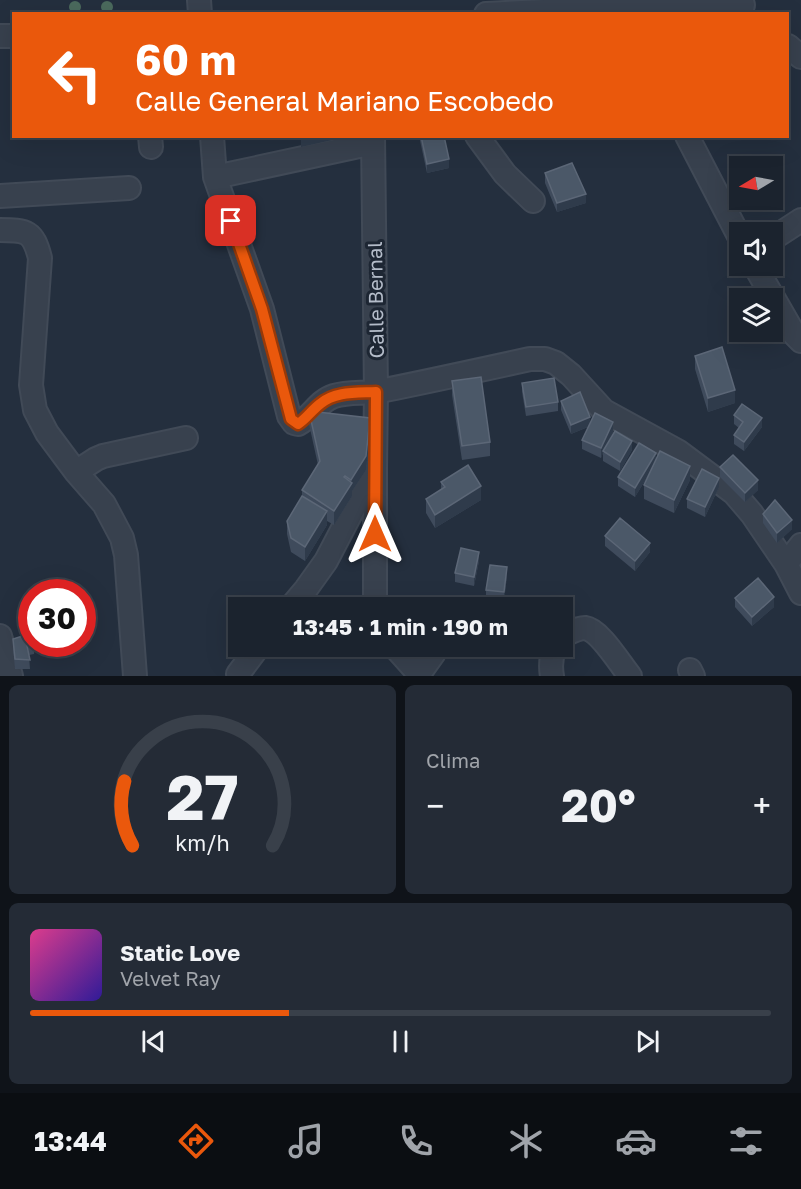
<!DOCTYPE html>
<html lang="es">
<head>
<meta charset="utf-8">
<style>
  body { margin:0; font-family:"Golos Text",sans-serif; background:#242b36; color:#f1f3f6; height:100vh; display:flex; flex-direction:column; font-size:22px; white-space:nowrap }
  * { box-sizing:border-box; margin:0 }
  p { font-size:20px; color:#a0a4aa }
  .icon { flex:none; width:33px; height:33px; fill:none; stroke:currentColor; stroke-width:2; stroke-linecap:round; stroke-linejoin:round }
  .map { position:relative; height:676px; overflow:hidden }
  .sheet { display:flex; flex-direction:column; gap:9px; padding:9px; background:#0f1319; flex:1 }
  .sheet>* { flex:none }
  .banner { position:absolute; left:12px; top:12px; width:777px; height:126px; border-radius:0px; box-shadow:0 6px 24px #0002,0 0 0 2px #39404a; background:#ea580c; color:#fff; overflow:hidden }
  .needle { width:39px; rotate:260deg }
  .tools { position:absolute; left:729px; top:156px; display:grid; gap:12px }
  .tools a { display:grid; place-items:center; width:54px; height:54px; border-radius:0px; background:#1b232e; box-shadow:0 6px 24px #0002,0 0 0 2px #39404a; font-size:30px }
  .speed { position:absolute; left:18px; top:579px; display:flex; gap:12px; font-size:30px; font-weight:700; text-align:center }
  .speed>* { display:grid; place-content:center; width:78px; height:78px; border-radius:50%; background:#1b232e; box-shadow:0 6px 24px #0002,0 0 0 2px #39404a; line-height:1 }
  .speed .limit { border:9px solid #d22; background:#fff; color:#111 }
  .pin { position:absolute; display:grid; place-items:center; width:51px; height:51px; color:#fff; margin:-26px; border-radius:12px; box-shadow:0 3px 9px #0006 }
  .me { position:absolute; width:66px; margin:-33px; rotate:0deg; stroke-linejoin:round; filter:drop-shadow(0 0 4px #0008) }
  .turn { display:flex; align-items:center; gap:21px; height:126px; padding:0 24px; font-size:27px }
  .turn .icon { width:78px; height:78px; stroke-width:2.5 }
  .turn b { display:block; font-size:42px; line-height:51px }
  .big { font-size:45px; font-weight:700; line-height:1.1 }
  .sheet .widget { flex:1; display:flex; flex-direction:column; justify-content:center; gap:9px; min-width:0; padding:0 21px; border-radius:9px; background:#242b36 }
  .sheet .dial { align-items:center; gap:0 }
  .dial svg { height:156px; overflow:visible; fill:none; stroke:#39404a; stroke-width:7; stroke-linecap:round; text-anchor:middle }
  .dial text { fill:#f1f3f6; stroke:none }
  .song { display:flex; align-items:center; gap:18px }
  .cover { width:72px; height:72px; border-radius:9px; background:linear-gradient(135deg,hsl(330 70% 55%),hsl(250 70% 35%)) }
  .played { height:6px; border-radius:3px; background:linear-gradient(90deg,#ea580c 35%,#39404a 35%) }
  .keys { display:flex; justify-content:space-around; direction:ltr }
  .heat { display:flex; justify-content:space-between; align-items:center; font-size:33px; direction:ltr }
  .sheet .tiles { flex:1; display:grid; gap:9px; grid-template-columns:1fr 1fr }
  .widget:last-child { grid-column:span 2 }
  .trip { position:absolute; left:228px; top:597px; width:345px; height:60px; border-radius:0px; background:#1b232e; box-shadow:0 6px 24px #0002,0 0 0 2px #39404a; font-weight:700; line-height:60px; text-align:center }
  .menu { display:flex; height:96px; justify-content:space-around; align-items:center; background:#0b0e12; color:#a0a4aa }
  .menu .icon { width:42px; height:42px }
  .menu .active { color:#ea580c }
  .menu b { font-size:27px; color:#f1f3f6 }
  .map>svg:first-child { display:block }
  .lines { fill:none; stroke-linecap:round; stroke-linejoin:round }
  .minor-casing { stroke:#414a57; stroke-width:26 }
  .minor { stroke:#38414e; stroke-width:22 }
  .tree { fill:#4b6a5d }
  .wall { fill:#3f4b5c }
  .shaded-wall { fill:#2f3b4b }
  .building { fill:#4b5868; stroke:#5c6777; stroke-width:1.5 }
  .route-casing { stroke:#983908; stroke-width:15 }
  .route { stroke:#ea580c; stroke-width:10 }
  .labels { text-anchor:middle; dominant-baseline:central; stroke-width:6; stroke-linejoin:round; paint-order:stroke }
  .street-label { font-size:20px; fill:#b4bcc9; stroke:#1d2633 }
</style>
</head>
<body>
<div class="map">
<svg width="801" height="676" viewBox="0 0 801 676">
  <rect width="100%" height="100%" fill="#242f3e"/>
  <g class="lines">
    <defs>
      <path id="minor" d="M199,0L200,14
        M486,14L621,7L743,5
        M0,36H14
        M788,46L801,57
        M150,136L151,147
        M212,136L215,177L262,309L289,416L294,423L298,424C312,417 318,401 334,396C349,391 365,394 380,391C430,381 480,370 530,359H545L556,363L571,375L604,411L679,452L734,493L752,514L786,564L801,593
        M373,136L376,392L375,469V608
        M477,136L505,174L533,201
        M687,136L740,238
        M215,177L373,143
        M0,196L129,188
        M0,230C27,230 33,231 40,258L31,385L35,410L47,433L76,472L104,504L122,538L126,555L135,676
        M772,239L801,220
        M755,266L794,334L801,341
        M76,472L96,459L103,456L186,438
        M786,564L801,545
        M290,608L306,589L326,561L373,471
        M0,636L11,676
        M562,636C569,633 577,628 585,628C600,630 620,664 630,676
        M394,646L419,674L434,653L433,646
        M690,670L693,676
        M238,674L259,646
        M552,676C550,665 551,656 555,646"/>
    </defs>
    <use href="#minor" class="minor-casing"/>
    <use href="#minor" class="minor"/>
  </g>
  <g class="tree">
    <circle cx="75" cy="7" r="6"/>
    <circle cx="107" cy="7" r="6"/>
  </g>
  <path class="wall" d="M419,136H444L449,168L427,173Z
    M545,173L586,203L557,212L545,183Z
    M695,356L735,403L708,412L695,369Z
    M452,381L490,442V456L462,460L452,395Z
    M522,383L558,402V411L526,416L522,392Z
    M561,401L590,423L613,432L605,448L632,450L620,471L603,461V452L601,458L582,449V440L588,427L571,434L561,410Z
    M309,411L370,432L366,470L352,491V496L334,525L327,521V525L305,561L291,552L287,534V521L302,497V490L318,465L309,424Z
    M734,415L762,427L744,451L734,444V435L739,428L734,424Z
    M656,459L690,480L674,513L644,499V485L649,474L635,497L618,486V477Z
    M720,467L758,490L745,502L720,477Z
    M441,482L481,500L435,528L426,513V499L441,490Z
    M719,487L705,517L687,508V499Z
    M763,514L792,529L777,543L763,523Z
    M605,536L650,552L635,571L605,546Z
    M479,561L474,586L455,582V573Z
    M507,576L504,601L486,599V590Z
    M735,598L774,607L752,626L735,607Z
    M13,639L34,644V654L29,655L30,669H15L13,648Z"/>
  <path class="shaded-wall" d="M307,136H350L301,147V138Z
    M449,159V168L427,173V164Z
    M586,194V203L557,212V203Z
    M735,390V403L708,412V398Z
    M590,417V426L571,434V425Z
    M370,418V432L366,470L352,491V496L334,525V511L351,485V480Z
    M762,418V427L744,451V442Z
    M613,422V432L601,458V448Z
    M632,441V450L620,471V462Z
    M656,453V462L635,497V488Z
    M690,466V480L674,513V500Z
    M719,478V487L705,517V507Z
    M758,480V490L745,502V493Z
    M481,486V500L435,528V515Z
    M327,511V525L305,561V547Z
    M792,520V529L777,543V533Z
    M650,543V552L635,571V561Z
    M479,552V561L474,586V577Z
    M507,567V576L504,601V592Z
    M774,597V607L752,626V617Z"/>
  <path class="building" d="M421,136H444L449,159L427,164Z
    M572,163L586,194L557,203L545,173Z
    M722,347L735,390L708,398L695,356Z
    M481,377L490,442L462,446L452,381Z
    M554,378L558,402L526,407L522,383Z
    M580,392L590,417L571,425L561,401Z
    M742,404L762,418L744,442L734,435L743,422L734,415Z
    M309,411L370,418L366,456L351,480L345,476L344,477L352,483L334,511L302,490L320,461Z
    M595,413L613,422L601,448L582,440Z
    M615,431L632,441L620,462L603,451Z
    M639,443L656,453L635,488L618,477Z
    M660,451L690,466L674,500L644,485Z
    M733,455L758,480L745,493L720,467Z
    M468,465L481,486L435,515L426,499L445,487L441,482Z
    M702,469L719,478L705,507L687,499Z
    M302,496L327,511L305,547L291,538L287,521Z
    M775,500L792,520L777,533L763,514Z
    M620,518L650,543L635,561L605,536Z
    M461,548L479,552L474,577L455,573Z
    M490,565L507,567L504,592L486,590Z
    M758,578L774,597L752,617L735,598Z
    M32,633V644H34V645L27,646L30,660L15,659L13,639Z"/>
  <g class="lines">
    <defs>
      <path id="route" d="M231,221L262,309L291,419L298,424C306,419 312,410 320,404C335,391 357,393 376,392L375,534"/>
    </defs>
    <use href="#route" class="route-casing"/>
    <use href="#route" class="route"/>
  </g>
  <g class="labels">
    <g class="street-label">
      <text transform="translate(375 300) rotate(-91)">Calle Bernal</text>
    </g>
  </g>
</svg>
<div class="tools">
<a><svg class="needle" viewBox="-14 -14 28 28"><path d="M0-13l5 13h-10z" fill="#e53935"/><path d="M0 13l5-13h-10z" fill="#a0a4aa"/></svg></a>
<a><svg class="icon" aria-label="sound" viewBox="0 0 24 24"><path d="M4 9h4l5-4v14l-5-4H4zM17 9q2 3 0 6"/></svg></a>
<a><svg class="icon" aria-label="layers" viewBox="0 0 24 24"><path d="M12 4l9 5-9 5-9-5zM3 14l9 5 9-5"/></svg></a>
</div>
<div class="speed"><div class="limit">30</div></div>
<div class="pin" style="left:231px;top:221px;background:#d93025"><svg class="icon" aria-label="arrive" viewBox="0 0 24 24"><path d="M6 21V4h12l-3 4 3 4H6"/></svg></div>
<svg class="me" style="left:375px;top:534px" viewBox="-20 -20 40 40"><path d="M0-17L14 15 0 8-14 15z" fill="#ea580c" stroke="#fff" stroke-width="4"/></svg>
<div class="trip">13:45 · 1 min · 190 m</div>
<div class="banner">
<div class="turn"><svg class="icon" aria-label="left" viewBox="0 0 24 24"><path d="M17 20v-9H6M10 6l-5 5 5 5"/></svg><div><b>60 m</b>Calle General Mariano Escobedo</div></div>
</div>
</div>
<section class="sheet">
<div class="tiles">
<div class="widget dial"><svg viewBox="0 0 100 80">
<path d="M14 69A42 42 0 1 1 86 69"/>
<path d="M14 69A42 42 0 0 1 10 36" stroke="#ea580c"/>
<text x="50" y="56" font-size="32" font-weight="700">27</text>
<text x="50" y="72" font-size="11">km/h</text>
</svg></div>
<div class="widget"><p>Clima</p>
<div class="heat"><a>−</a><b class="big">20°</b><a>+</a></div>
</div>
<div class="widget">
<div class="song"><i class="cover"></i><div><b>Static Love</b><p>Velvet Ray</p></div></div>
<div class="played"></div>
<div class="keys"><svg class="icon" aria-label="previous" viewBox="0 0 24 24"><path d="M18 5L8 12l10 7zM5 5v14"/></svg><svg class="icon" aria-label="pause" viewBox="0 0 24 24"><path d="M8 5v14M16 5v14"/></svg><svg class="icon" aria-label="next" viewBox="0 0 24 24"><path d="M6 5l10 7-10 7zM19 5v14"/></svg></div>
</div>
</div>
</section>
<nav class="menu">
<b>13:44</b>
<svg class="icon active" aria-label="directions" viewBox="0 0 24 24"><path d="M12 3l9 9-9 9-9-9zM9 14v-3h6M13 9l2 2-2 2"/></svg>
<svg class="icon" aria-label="music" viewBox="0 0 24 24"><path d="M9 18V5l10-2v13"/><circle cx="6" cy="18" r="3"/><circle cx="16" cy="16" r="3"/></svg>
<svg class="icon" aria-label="phone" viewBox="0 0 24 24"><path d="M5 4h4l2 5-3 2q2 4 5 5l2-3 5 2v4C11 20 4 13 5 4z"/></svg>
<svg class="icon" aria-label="climate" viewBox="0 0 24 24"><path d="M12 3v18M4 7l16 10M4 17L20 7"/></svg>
<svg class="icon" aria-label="car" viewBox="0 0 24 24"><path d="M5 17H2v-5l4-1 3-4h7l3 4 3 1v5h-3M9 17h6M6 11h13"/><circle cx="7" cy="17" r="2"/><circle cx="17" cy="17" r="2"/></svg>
<svg class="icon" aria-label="filters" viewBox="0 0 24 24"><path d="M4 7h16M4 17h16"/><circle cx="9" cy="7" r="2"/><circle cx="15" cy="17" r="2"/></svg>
</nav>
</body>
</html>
